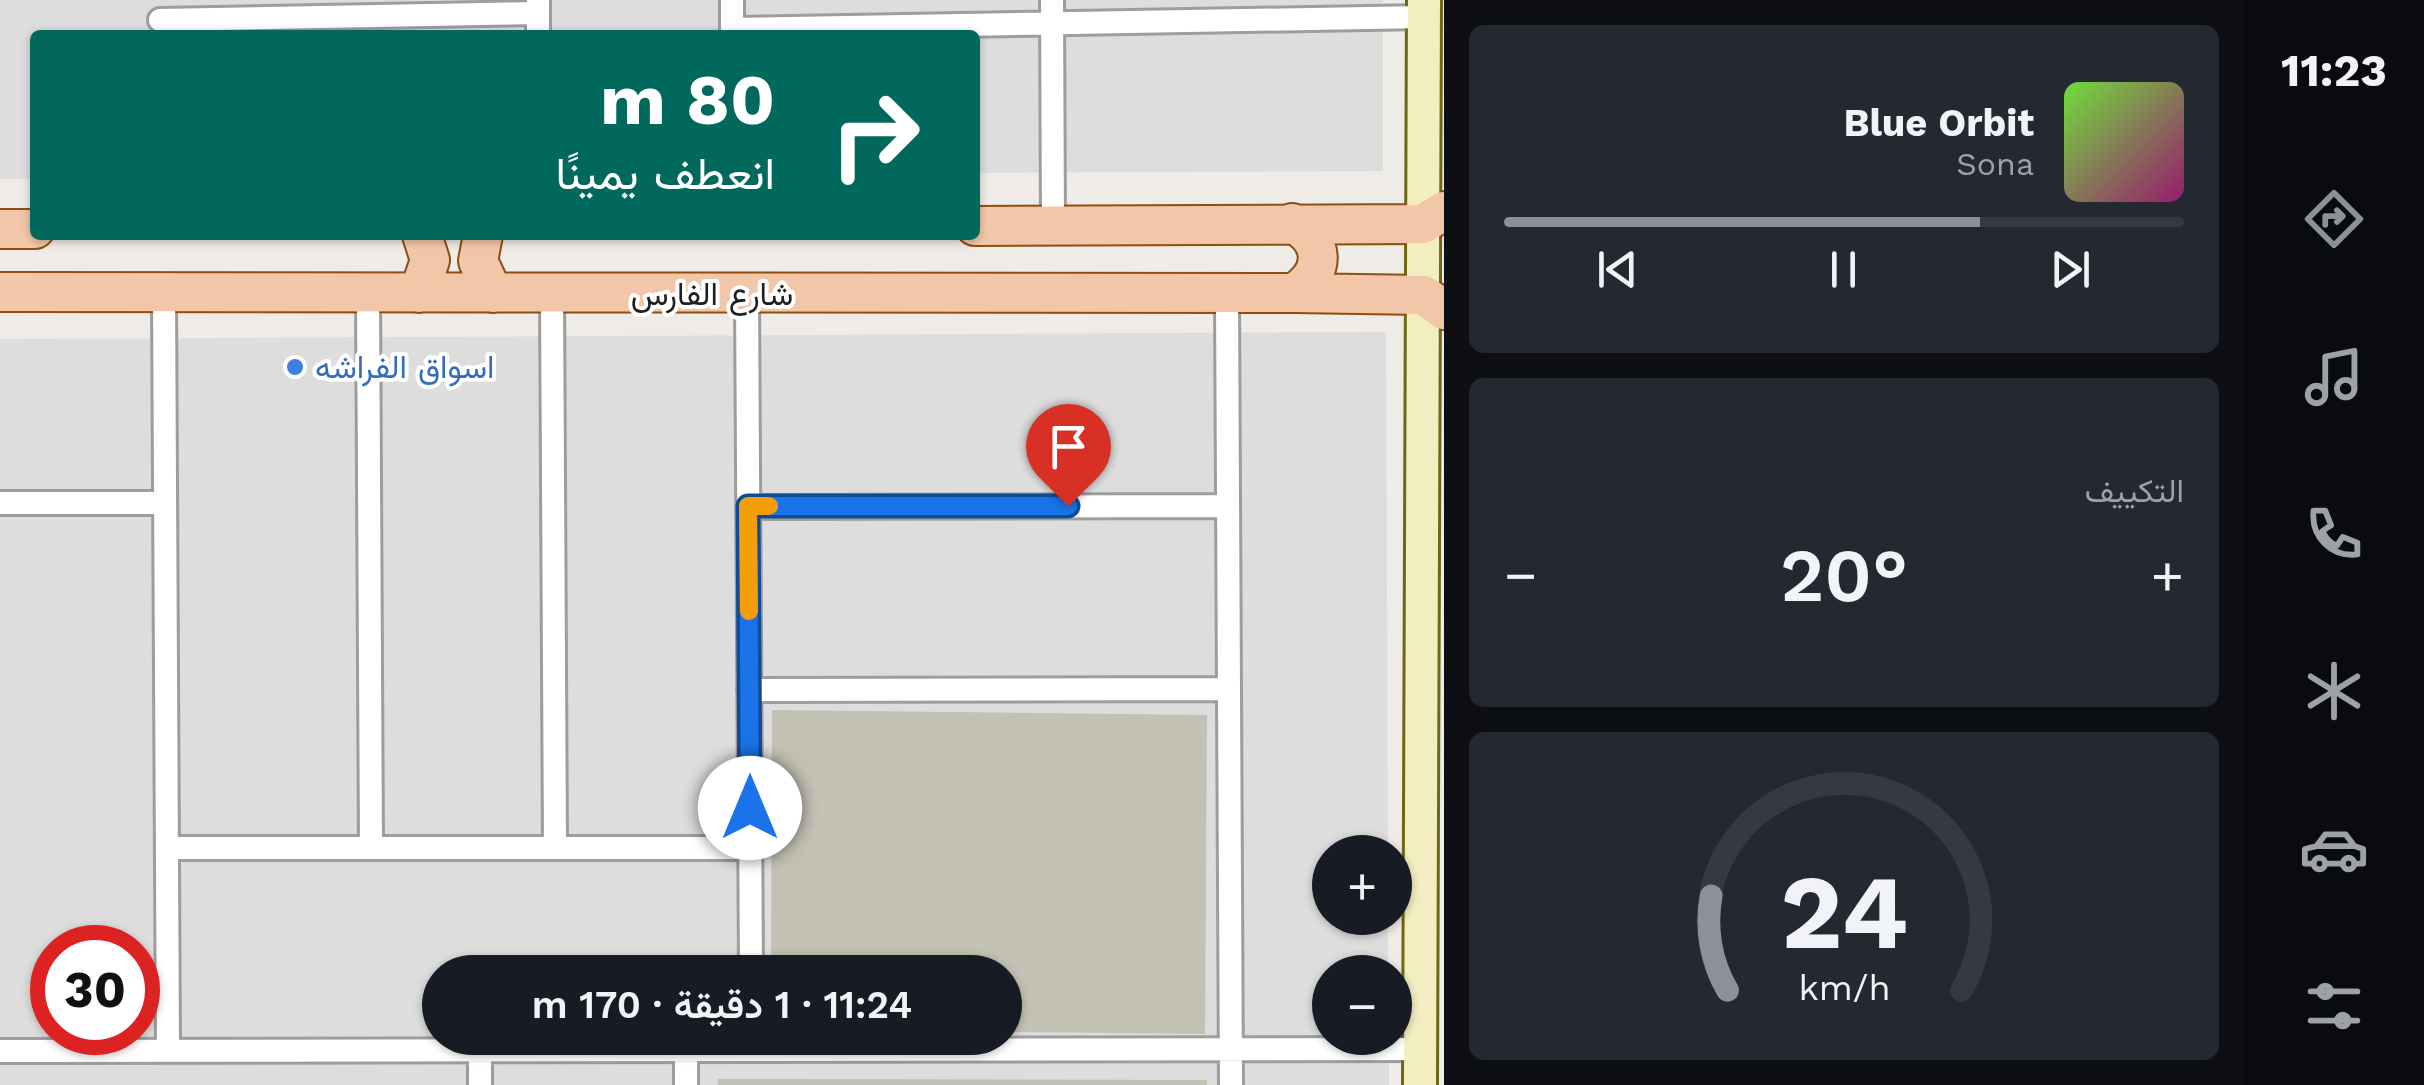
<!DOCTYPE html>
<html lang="ar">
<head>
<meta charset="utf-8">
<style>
  body { margin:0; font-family:"Work Sans",Vazirmatn,sans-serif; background:#242831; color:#f1f3f6; direction:rtl; height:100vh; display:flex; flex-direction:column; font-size:38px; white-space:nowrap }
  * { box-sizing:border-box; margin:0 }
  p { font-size:32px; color:#9ea1a6 }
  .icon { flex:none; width:55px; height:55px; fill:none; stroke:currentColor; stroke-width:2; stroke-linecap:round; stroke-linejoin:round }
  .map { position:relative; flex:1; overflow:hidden; direction:ltr }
  .panel { display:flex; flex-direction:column; gap:25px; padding:25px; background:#0d0f14; width:800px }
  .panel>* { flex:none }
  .guide { position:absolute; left:30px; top:30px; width:950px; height:210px; border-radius:10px; box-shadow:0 2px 8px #0004; direction:rtl; background:#00695c; color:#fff; overflow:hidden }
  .fabs { position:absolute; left:1312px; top:835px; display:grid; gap:20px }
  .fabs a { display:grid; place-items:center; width:100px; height:100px; border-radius:50%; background:#171b24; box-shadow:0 2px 8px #0004; font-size:50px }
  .speed { position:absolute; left:30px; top:925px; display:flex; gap:20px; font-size:50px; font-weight:700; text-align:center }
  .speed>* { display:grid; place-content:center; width:130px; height:130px; border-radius:50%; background:#171b24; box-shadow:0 2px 8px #0004; line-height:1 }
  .speed .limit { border:15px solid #d22; background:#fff; color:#111 }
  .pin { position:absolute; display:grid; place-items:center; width:85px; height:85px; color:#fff; margin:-102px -42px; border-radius:50% 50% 50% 0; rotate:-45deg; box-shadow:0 0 10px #0007 }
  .pin .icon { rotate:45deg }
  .me { position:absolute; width:110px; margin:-55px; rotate:0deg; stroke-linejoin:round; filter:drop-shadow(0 0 8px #0008) }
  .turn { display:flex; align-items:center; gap:35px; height:210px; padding:0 40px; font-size:45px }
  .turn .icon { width:130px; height:130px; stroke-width:2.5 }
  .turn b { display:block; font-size:70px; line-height:85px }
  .big { font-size:75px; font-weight:600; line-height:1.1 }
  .panel .card { flex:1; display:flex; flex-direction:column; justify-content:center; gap:15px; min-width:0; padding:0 35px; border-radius:15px; background:#242831 }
  .panel .dial { align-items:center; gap:0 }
  .dial svg { height:260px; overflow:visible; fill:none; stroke:#363941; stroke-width:7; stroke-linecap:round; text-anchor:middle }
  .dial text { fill:#f1f3f6; stroke:none }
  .song { display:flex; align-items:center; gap:30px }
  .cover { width:120px; height:120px; border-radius:15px; background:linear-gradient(135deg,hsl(100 70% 55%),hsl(320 70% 35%)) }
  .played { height:10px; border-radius:5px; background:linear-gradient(90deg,#8c9099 70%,#363941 70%) }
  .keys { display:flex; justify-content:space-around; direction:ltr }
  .heat { display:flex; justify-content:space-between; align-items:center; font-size:55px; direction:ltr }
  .trip { position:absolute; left:422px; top:955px; width:600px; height:100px; border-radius:50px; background:#171b24; box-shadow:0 2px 8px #0004; font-weight:600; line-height:100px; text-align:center; direction:rtl }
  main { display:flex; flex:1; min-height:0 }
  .dock { display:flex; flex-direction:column; width:180px; justify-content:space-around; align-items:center; background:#090b0e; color:#9ea1a6 }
  .dock .icon { width:70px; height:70px }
  .dock .selected { color:#8c9099 }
  .dock b { font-size:45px; color:#f1f3f6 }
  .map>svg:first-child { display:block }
  .residential { fill:#dedddd; fill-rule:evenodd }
  .construction { fill:#c3c1b3 }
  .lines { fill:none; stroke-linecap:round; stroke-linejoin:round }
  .street-casing { stroke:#9d9d9d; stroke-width:28 }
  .secondary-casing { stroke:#6d6811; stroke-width:38 }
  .primary-casing { stroke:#8c4f10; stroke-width:42 }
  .street { stroke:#fff; stroke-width:22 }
  .secondary { stroke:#f3eec1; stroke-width:32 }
  .primary { stroke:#f2c7a9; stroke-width:38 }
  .route-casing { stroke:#114b97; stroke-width:25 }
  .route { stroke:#1a73e8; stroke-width:18 }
  .slow { stroke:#f59e0b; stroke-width:18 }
  .shop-dot { fill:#3f7fe0; stroke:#fff; stroke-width:4 }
  .labels { text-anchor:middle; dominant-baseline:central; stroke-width:8; stroke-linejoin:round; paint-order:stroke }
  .street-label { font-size:32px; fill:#202020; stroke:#fff }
  .shop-label { font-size:32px; fill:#366cbe; stroke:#fff; text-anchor:start }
</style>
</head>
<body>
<main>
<nav class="dock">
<b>11:23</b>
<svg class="icon selected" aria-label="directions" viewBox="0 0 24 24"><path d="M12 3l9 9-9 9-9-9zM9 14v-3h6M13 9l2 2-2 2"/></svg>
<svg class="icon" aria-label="music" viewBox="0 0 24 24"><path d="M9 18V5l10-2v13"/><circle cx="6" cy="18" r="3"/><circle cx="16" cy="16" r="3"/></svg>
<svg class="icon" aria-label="phone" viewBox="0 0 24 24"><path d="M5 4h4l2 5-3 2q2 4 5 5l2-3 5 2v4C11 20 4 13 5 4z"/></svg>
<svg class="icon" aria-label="climate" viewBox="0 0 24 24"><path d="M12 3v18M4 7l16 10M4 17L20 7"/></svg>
<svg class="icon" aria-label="car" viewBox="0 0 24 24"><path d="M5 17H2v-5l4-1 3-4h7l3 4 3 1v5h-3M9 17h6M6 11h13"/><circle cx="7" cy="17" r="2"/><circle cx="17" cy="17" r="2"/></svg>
<svg class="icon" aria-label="filters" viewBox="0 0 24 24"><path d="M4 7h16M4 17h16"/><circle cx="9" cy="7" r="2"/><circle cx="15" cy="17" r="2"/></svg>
</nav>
<section class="panel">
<div class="card">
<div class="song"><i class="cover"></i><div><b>Blue Orbit</b><p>Sona</p></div></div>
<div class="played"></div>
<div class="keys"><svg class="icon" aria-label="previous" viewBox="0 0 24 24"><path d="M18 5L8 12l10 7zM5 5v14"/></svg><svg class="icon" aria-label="pause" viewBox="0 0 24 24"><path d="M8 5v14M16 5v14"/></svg><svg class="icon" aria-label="next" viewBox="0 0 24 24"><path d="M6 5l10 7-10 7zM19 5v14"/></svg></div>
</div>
<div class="card"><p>التكييف</p>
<div class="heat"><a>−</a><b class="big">20°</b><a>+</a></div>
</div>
<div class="card dial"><svg viewBox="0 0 100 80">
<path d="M14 69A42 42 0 1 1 86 69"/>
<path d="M14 69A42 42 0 0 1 9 40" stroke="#8c9099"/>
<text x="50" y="56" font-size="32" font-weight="700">24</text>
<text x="50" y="72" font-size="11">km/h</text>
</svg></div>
</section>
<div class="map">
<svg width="1444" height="1085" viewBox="0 0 1444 1085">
  <rect width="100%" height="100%" fill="#efebe7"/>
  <path class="residential" d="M0,0H1383V171L975,173V35H35V179H0Z
    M1386,332L1388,852H1330V918H1388V972H1330V1038H1389V1085H0V339ZM52,948H138V1032H52ZM440,972H1005V1038H440Z"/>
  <path class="construction" d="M772,710L1207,715L1205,1034L1005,1032V972H771Z
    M718,1079L1207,1080V1085H718Z"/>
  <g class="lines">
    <defs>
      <path id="street" d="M538,0V35
        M732,0V35
        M1052,0L1053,226
        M160,20L538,13
        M732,29L1423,17
        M164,292L168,1050
        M368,293L371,848
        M552,293L555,848
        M747,294L751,972
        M1227,295L1231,1085
        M0,503H165
        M748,507L1228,506
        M749,690L1229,689
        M167,848H750
        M480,1050V1085
        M686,1050V1085
        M0,1051L1419,1049"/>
      <path id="secondary" d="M1420,1085L1424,0"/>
      <path id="primary" d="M1292,223C1326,241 1326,273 1294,293
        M975,226L1423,224L1444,211
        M0,229H35
        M483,235L478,261L493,293
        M0,292L1294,293L1424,295L1444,310
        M419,293L430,260L422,235"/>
    </defs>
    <use href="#street" class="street-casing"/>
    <use href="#secondary" class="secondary-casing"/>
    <use href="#primary" class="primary-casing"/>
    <use href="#street" class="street"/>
    <use href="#secondary" class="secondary"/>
    <use href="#primary" class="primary"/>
  </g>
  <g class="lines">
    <defs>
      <path id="route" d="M750,808L748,506H1068"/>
    </defs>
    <use href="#route" class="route-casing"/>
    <use href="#route" class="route"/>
    <path class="slow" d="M749,611L748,506H769"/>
  </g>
  <circle class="shop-dot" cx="295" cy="367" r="10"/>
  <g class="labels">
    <g class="street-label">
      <text x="712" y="294">شارع الفارس</text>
    </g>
    <g class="shop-label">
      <text x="315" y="367">اسواق الفراشه</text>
    </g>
  </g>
</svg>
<div class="fabs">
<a>+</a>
<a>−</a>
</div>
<div class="speed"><div class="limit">30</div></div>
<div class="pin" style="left:1068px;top:506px;background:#d93025"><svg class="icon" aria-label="arrive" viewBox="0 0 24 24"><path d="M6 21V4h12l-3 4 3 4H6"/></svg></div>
<svg class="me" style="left:750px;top:808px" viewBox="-20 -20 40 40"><circle r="19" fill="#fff"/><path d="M0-13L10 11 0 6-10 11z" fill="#1a73e8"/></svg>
<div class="trip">11:24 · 1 دقيقة · 170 m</div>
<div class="guide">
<div class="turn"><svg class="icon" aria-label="right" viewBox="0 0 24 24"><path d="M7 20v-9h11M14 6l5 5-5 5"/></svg><div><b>80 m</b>انعطف يمينًا</div></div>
</div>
</div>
</main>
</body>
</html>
